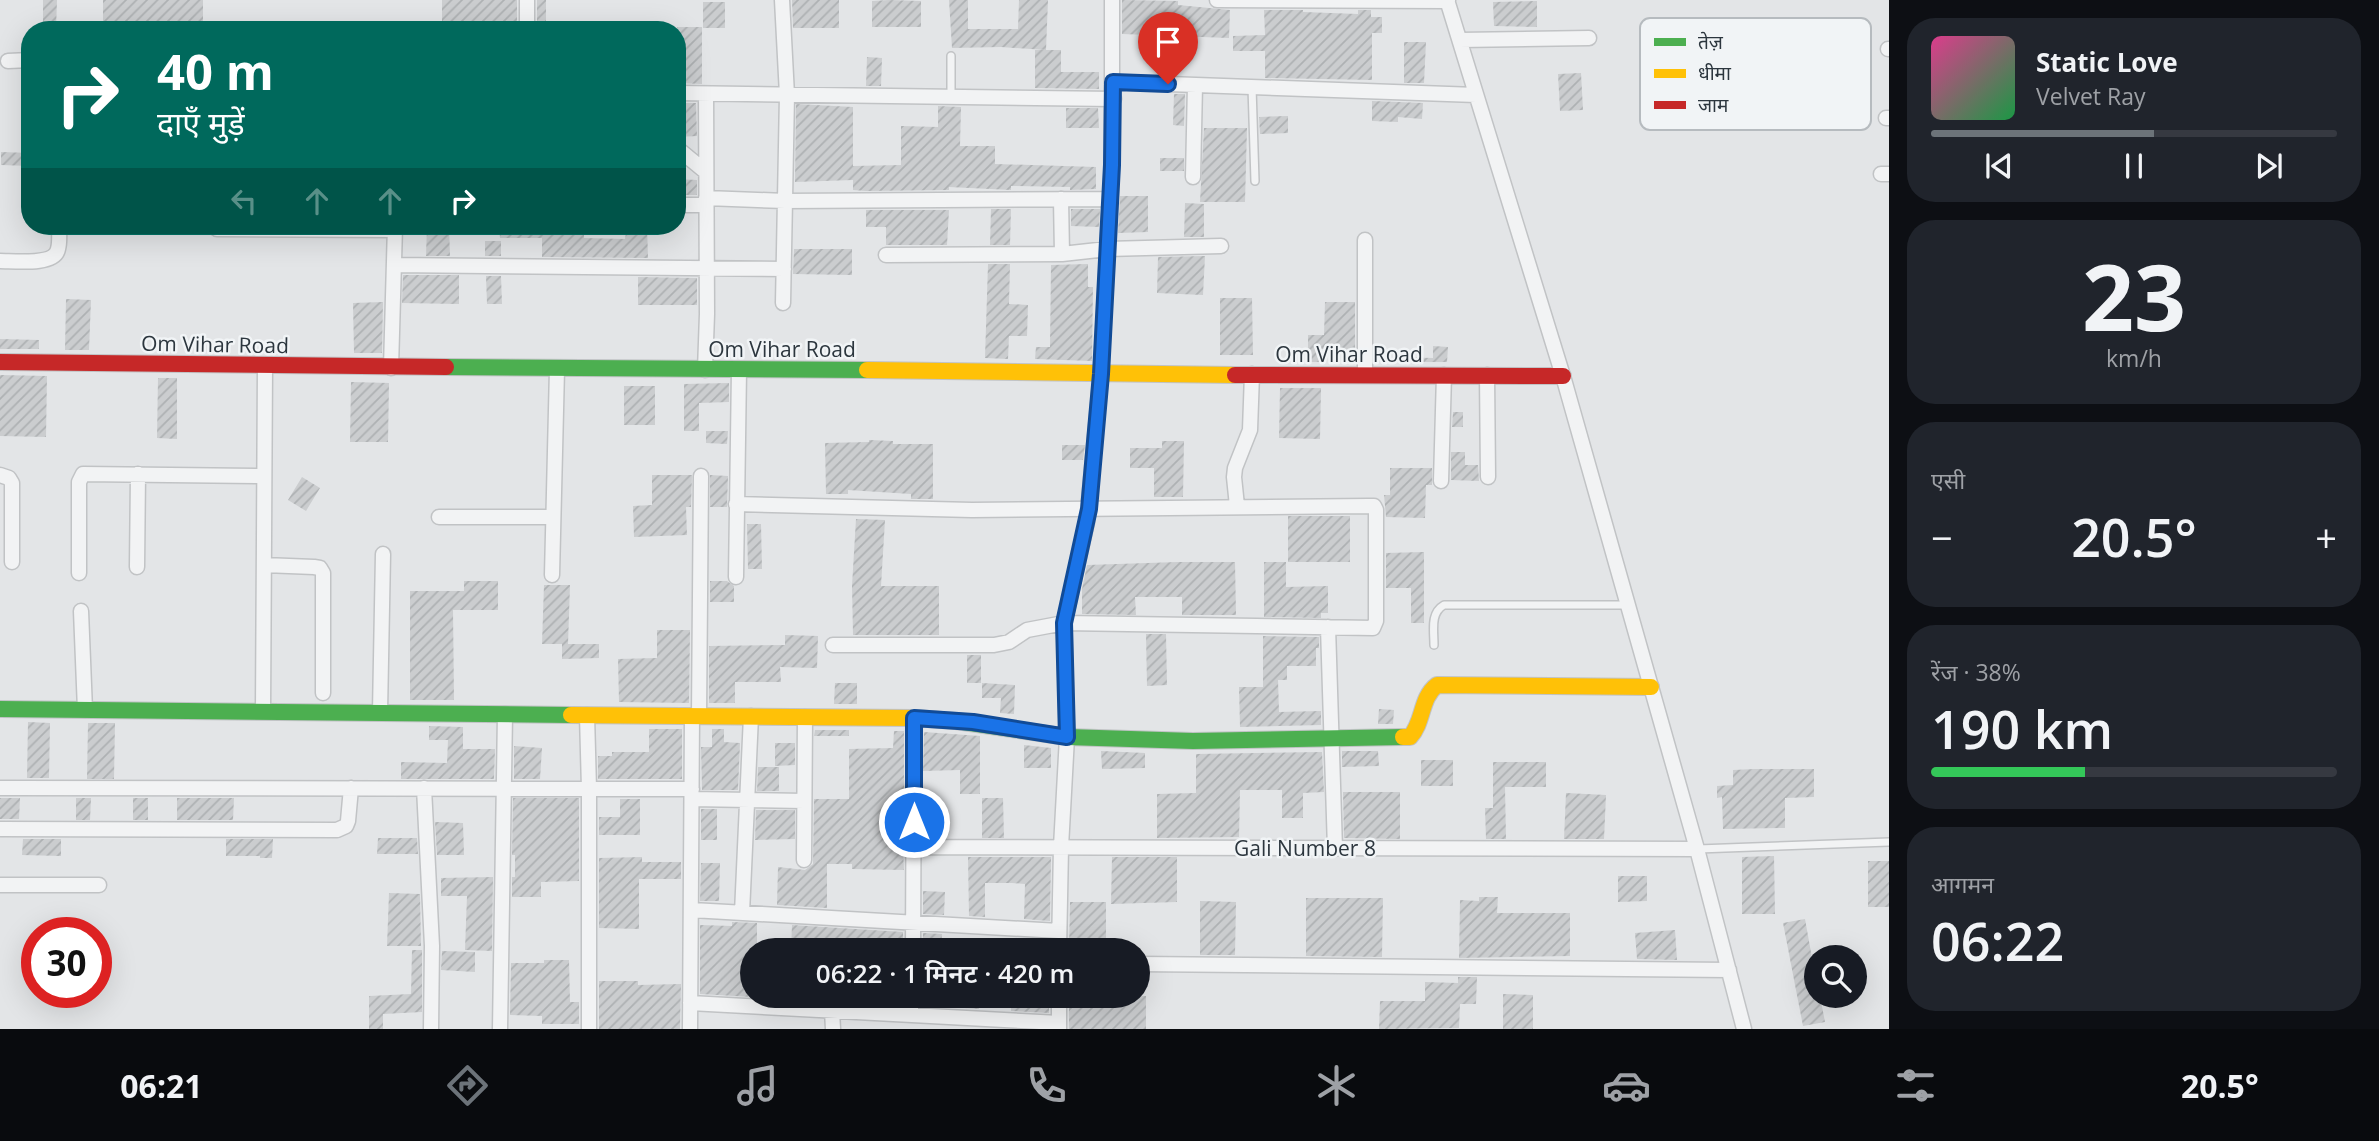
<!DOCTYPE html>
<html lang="hi">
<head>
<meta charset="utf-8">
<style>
  body { margin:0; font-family:"Open Sans","Noto Sans Devanagari",sans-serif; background:#20242c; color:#f1f3f6; height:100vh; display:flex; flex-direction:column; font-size:26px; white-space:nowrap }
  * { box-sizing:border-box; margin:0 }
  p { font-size:23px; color:#9ea1a6 }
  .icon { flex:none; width:38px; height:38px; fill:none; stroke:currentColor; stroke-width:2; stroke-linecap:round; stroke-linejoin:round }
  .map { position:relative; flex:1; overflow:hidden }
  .panel { display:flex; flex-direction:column; gap:18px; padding:18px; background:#0d0f14; width:490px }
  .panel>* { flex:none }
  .banner { position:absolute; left:21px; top:21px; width:665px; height:214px; border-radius:28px; box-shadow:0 7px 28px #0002; background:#00695c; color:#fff; overflow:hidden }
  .controls { position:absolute; left:1804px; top:945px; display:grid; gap:14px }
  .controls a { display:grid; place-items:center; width:63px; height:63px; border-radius:50%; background:#171b24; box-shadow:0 7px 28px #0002; font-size:35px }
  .speed { position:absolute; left:21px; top:917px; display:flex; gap:14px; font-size:35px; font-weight:700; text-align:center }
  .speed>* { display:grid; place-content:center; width:91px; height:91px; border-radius:50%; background:#171b24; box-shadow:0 7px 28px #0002; line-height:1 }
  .speed .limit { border:10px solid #d22; background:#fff; color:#111 }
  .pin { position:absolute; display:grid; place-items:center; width:60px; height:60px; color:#fff; margin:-72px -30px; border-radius:50% 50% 50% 0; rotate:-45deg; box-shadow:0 0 7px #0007 }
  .pin .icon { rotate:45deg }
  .me { position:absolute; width:77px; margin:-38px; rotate:0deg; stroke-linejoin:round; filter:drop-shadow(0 0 5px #0008) }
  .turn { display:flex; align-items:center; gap:24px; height:147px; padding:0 21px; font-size:32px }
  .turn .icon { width:91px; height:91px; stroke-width:2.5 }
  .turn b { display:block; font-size:49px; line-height:60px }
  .lanes { display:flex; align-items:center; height:66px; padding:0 21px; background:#0003; justify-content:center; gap:35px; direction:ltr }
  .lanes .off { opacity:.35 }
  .big { font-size:52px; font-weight:600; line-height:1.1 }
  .panel .card { flex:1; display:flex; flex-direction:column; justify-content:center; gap:10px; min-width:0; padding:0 24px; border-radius:28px; background:#20242c }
  .panel .dial { align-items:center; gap:0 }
  .dial b { font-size:91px; line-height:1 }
  .song { display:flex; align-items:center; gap:21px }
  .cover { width:84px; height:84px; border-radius:10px; background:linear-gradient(135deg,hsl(330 70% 55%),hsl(140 70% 35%)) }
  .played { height:7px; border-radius:4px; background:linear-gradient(90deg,#6c7379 55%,#363941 55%) }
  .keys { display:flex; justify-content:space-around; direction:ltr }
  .heat { display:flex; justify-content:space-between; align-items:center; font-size:38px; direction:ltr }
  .charge { height:10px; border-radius:5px; background:linear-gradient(90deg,#34c759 38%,#363941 0) }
  .trip { position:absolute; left:740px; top:938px; width:410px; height:70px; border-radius:35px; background:#171b24; box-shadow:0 7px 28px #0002; font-weight:600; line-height:70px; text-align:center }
  .menu { display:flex; height:112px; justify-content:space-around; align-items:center; background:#090b0e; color:#9ea1a6 }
  .menu .icon { width:49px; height:49px }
  .menu .current { color:#6c7379 }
  .menu b { font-size:32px; color:#f1f3f6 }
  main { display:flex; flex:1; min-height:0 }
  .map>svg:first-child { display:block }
  .building { fill:url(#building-hatch) }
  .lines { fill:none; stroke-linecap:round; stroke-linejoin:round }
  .lane-casing { stroke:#c1c3c5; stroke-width:10 }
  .street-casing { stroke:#c1c3c5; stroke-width:17 }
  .fast-casing { stroke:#c1c3c5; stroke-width:18 }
  .slow-casing { stroke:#c1c3c5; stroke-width:18 }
  .jam-casing { stroke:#c1c3c5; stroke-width:18 }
  .lane { stroke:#f2f3f4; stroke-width:7 }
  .street { stroke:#f2f3f4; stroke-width:14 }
  .fast { stroke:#4caf50; stroke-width:16 }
  .slow { stroke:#ffc107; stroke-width:16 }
  .jam { stroke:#c62828; stroke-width:16 }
  .route-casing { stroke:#114b97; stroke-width:18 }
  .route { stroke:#1a73e8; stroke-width:12 }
  .labels { text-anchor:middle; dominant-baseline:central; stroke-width:5; stroke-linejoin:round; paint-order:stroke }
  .street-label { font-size:21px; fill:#2c363e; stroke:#f1f4f6 }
  .key { fill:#f1f4f6; stroke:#b6bbbf; stroke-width:2 }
  .key-label { font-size:19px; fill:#2c363e }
</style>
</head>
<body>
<main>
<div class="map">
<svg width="1889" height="1029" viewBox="0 0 1889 1029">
  <defs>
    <pattern id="building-hatch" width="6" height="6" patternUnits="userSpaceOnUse" patternTransform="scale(1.75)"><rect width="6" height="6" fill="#cbcdcf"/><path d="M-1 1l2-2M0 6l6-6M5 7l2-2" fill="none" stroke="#aeb1b3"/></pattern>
  </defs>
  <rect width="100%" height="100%" fill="#e3e5e7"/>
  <path class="building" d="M43,0H57L56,30H43Z
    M103,0H203V23L103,24Z
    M442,0H517V30H490L489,23H442Z
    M537,0H546V30H537Z
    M792,0H839V28H793Z
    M889,0L921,1V27H872V1Z
    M949,0H968V29H1018L1019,0H1048L1046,50L1001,47L952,48Z
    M1122,0L1178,1V5L1230,10L1229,38L1122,34Z
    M1537,1V27L1494,26L1493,2Z
    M703,2H725V28H703Z
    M1264,10H1303V12L1358,14V10H1371V17H1382V33H1372V80L1265,78V51H1233V36L1265,35Z
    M677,27H702V84L677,83Z
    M1404,42H1426L1424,83H1404Z
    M1035,50H1061V72H1099V89L1035,88Z
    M867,57L882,58L881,86H866Z
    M1581,73L1583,110L1560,111L1558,74Z
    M1174,94H1185L1184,126L1173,125Z
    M1372,101L1423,103L1422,119L1398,117V122L1372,121Z
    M677,103H696L697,136L677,137Z
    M796,104L853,107V166L901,165V126L938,127V106L961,107L960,146H995V164L1096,167V189L1070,190V187L1011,186V190L949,187V190L866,191L853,190V180L795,182Z
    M1066,108H1098L1099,128H1066Z
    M1288,116V133L1260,134L1259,117Z
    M1204,128H1247L1245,202H1200Z
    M1,152L30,153V166L1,165Z
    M1160,158H1184V171H1160Z
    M677,179L697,180V195H677Z
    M1120,196H1148V232L1118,233Z
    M1185,203L1204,204V237H1184Z
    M991,209H1011L1010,245H990Z
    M1071,209H1100L1099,227L1071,226Z
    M866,210H949L947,245H886V227H866Z
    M427,226H449L450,256H426Z
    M499,226H564L565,234L584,235V238L625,239L627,226H647L648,258L542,257V238H500Z
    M485,241H501V256H485Z
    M794,249H852V275L793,274Z
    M1205,256L1203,295L1157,293L1158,257Z
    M988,264H1010L1009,304L1028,305L1027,336H1009L1008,359L985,358Z
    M1088,264V287H1093L1092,361L1035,359L1036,347H1050L1051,265Z
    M403,275H459V304L402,303Z
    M486,276H501L502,304H487Z
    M638,277L697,278V305H638Z
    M1220,298H1252L1253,355H1220Z
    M66,299L91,300L89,350H65Z
    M383,302L382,353H354L353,303Z
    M1325,302H1355V350L1322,349V362H1308V335H1324Z
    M0,339L39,340V349H0Z
    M1433,346L1448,347L1447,362H1397V357L1433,358Z
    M0,375L47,376L46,437L0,436Z
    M158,378H177V439L157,438Z
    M351,382L389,383L388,442H350Z
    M729,383V402L699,403V431H684V384Z
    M624,386H655V425H624Z
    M1280,388H1321L1320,439L1279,438Z
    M1453,412H1463V427H1452Z
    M706,431H728L727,444L706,443Z
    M869,440L893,441V444H933V499H911V494L848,490V494H826L825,443L869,442Z
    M1162,441H1184L1183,497H1154V468H1130V448H1162Z
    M1062,445H1085L1083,460H1062Z
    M1451,452H1465V465H1478L1479,481L1451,480Z
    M1390,468H1432V485H1426L1425,518L1386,517L1384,495H1390Z
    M652,475H692L691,507H686L687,535L634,537L633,506L652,505Z
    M710,475L728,476L727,507H710Z
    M302,477L320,488L306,511L288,500Z
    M1288,516H1350V562H1288Z
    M856,519L885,520L881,586H939V635H853L852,586Z
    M747,524H761L762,569H748Z
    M1424,552V623H1411V588H1386V553Z
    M1178,562H1235L1236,615H1182V597H1135L1136,615L1082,614V589L1087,565Z
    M1264,562H1286V587L1328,586V613H1321V618L1264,617Z
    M464,581H498V610H453L454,700H410V591H464Z
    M710,581H727L734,586V602H710Z
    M544,585H570L568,644H542Z
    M657,630H690L689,703L619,702L618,659L657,658Z
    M1146,634H1166L1167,685L1147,686Z
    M785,635L818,636L817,668L780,667L781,682H735V703H709V646L785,645Z
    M1263,636L1319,637V648H1316V666H1287V680H1278L1279,712L1321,711V725L1240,727L1239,687H1263Z
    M562,644H599V658L562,659Z
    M967,655H981V683H967Z
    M835,683H857V704H834Z
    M982,683L1015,685L1014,714L1000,713L1001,698H982Z
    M1379,709L1394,710L1393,724H1378Z
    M28,722L50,723L49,778H27Z
    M88,723H115L114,779H87Z
    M429,726L463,727V749H495L494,779H401V762L447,763L448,740H429Z
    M649,729H682V779H598V756H612V752H649Z
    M712,729H724V742L740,743L738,790H702L701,747H712Z
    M815,730H849V736H814Z
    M894,731H904V807H901L904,870L852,869V864H827V908L777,905L778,867L805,870L813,864L814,799H849V749L893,748Z
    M924,732L980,736V794H960V770L923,771Z
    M775,743H795V765L775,766Z
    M1024,745L1051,748V768H1024Z
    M514,746L542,748L540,779H514Z
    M1101,751L1145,753V768L1102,769Z
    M1342,751H1378L1379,766L1342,767Z
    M1322,752L1324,792L1303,793V818H1282V790H1240L1239,837L1157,838V794L1196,793V754Z
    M1421,760H1453V786H1421Z
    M1493,762H1546V787H1505L1506,839H1486L1485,808H1493Z
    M758,767H779V791H757Z
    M1755,769H1814V797L1785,798V828L1723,829L1722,797L1717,798V786L1733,785V770Z
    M1343,792H1400V839L1344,838Z
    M1566,793L1606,795L1604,839H1564Z
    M0,798H20L19,819H0Z
    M76,798H91L90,820H76Z
    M133,798H148V820H133Z
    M177,798H234L233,820H177Z
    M513,798H579V881L541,882V897H512V877H515V855H512Z
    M982,798H1003L1004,838H982Z
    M620,799H640V835H599V817H620Z
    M701,809H717V840H701Z
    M756,810H795V839L755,840Z
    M435,822L463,823L464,855H437Z
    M378,838H417L418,854H377Z
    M23,839H61V856L22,855Z
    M226,839H273L272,858H260V856H226Z
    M1774,856L1775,914H1742V857Z
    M642,857V862H681V879H639V929L599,928V858Z
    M968,857H1051L1050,921L1024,919L1025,884L1012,883H985V917L969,916Z
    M1112,857H1177V902L1111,904Z
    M1868,861H1889V907H1868Z
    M701,863H720L719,901H700Z
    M1618,876H1647V901L1618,902Z
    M493,877L492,951L465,950L467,896H441V878Z
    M923,891L945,892L944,915L923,914Z
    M389,893L420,894L421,946H387Z
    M1479,897H1498L1497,913H1570V956L1459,958L1460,900L1479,901Z
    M1306,898H1383L1382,957L1306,956Z
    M1200,901L1236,902L1235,955H1200Z
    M1070,902H1106V950H1069Z
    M1805,919L1816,980V996H1820L1825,1022L1803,1026L1783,923Z
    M732,922L757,923V950H752V997L700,994V925L732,926Z
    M792,925L903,932V950H791Z
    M1675,930L1677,960L1637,959L1635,933Z
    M923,933L942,934L941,950H923Z
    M1014,938L1050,940L1049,950H1014Z
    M412,950H422V1012L383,1014V1029H369V996L411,994Z
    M442,951L475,952V972L441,970Z
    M544,960H569L570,1002H579V1024H542V1016L510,1015L511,963H544Z
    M1458,977H1477L1476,1004H1460L1459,1028L1379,1029L1380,1001H1425V982L1458,983Z
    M599,981H638V985L681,984L680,1029H599Z
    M1503,994L1533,995V1029H1503Z
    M965,996H979V1009L965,1008Z
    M1011,996H1049V1013L1011,1011Z
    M1069,996H1146V1029H1069Z"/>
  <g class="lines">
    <defs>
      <path id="lane" d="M951,56V97
        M1252,87L1255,181
        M1434,645C1434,630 1430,613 1444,605H1627
        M1698,849L1889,842"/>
      <path id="street" d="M527,0V30
        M782,0L787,95L783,303
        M1217,0L1448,1
        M1447,0L1563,376L1697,849L1744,1029
        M1460,40L1589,38
        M1888,49H1889
        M8,61L30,60
        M1113,82L1476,95
        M677,93L1114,99
        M1886,118H1889
        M677,148L706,172
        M1881,174H1889
        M1193,177L1195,85
        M706,198L785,201L1110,199
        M1061,199L1062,254
        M677,205H706
        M217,229L395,230
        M1365,240V374
        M886,255L1062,254L1107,249L1221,246
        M0,261C14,261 55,266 58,249C60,242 59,233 59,226
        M394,265L784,269
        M391,368L395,226
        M705,370L707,314L706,94
        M1487,375L1488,477
        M0,475L9,478L12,483V562
        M1441,481L1444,375
        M736,504L972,510L1369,506H1374L1376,510V621L1373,628L1064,623L1027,630L1009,642L994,645H833
        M1237,506L1234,477L1235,468L1250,430L1252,374
        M439,517H553
        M264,565L314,567L320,568L323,573V693
        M137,567L138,474
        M79,573V482L83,474L264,476
        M552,575L557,369
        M736,577L739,370
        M81,611L85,710
        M1328,627L1335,849
        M263,711L265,366
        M380,712L383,554
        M587,715L589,789V1029
        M699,716L701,476
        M0,788L692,789
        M424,788L432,946L431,1029
        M692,799L804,801
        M0,829L337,830L346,826L348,821L351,788
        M914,847L1697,849
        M804,860L805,717
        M0,885H99
        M692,910L1059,931
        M742,913L751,716
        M913,950L914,718
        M1059,950L1061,847L1067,737L1064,623L1087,522L1101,374L1112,165V0
        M1138,964L1729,970
        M690,1003L1059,1023
        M832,1011L833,1029
        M911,1015V996
        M500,1029L505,714
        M690,1029L692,716
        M1059,1029V996"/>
      <path id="fast" d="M446,367L867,370
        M0,709L571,715
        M956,721L1067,737L1193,741L1403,737"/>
      <path id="slow" d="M867,370L1235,375
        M571,715L914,718L956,721
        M1403,737H1410C1424,722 1420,698 1437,685L1651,687"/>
      <path id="jam" d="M0,362L446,367
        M1235,375L1563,376"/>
    </defs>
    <use href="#lane" class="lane-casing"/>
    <use href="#street" class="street-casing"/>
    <use href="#fast" class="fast-casing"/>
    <use href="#slow" class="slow-casing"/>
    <use href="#jam" class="jam-casing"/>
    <use href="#lane" class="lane"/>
    <use href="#street" class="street"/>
    <use href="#fast" class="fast"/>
    <use href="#slow" class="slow"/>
    <use href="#jam" class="jam"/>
  </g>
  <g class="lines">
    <defs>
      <path id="route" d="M914,822V718L973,722L1067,737L1064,623L1089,509L1101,374L1112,165L1113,82L1168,84"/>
    </defs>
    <use href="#route" class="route-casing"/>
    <use href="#route" class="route"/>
  </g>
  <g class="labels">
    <g class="street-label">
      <text transform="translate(215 344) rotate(1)">Om Vihar Road</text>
      <text x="782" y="349">Om Vihar Road</text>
      <text x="1349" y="354">Om Vihar Road</text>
      <text x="1305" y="848">Gali Number 8</text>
    </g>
  </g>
  <rect x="1640" y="18" width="231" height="112" rx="10" class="key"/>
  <rect x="1654" y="38" width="32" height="8" fill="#4caf50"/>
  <rect x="1654" y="69" width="32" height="9" fill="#ffc107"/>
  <rect x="1654" y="101" width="32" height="8" fill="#c62828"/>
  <g class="key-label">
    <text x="1698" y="49">तेज़</text>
    <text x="1698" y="80">धीमा</text>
    <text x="1698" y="112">जाम</text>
  </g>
</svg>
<div class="controls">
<a><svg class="icon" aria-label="search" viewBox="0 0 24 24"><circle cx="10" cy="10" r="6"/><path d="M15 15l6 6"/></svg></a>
</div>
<div class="speed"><div class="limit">30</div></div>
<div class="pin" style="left:1168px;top:84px;background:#d93025"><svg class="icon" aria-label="arrive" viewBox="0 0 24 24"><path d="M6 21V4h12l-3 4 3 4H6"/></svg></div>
<svg class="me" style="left:914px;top:822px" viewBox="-20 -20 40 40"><circle r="17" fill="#1a73e8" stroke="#fff" stroke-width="3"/><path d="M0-11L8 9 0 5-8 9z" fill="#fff"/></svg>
<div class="trip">06:22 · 1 मिनट · 420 m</div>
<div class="banner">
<div class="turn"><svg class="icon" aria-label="right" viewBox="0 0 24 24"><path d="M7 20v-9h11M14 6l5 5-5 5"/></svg><div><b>40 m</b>दाएँ मुड़ें</div></div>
<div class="lanes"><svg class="icon off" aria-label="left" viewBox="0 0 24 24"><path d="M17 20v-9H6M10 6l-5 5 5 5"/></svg><svg class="icon off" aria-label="ahead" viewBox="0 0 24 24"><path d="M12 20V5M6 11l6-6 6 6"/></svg><svg class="icon off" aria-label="ahead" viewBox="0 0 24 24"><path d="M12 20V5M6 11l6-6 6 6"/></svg><svg class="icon" aria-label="right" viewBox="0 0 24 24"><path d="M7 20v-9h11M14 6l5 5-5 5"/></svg></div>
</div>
</div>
<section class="panel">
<div class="card">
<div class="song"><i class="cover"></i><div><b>Static Love</b><p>Velvet Ray</p></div></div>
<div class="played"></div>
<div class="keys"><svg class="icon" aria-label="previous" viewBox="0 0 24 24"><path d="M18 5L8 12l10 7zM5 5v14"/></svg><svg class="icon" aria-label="pause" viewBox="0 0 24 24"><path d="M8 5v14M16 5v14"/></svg><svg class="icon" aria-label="next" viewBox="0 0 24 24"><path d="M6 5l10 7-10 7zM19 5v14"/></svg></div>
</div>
<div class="card dial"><b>23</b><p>km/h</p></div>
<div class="card"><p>एसी</p>
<div class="heat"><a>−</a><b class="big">20.5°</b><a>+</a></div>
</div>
<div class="card"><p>रेंज · 38%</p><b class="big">190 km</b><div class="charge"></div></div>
<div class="card"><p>आगमन</p><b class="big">06:22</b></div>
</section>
</main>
<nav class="menu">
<b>06:21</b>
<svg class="icon current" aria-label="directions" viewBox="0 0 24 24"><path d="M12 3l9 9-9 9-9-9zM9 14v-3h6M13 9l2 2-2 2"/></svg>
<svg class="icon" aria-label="music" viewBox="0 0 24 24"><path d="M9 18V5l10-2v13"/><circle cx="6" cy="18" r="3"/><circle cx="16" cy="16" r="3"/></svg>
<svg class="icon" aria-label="phone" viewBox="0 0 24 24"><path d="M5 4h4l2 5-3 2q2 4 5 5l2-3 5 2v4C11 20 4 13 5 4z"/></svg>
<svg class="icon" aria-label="climate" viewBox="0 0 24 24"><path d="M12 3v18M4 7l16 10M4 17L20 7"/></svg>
<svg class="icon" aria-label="car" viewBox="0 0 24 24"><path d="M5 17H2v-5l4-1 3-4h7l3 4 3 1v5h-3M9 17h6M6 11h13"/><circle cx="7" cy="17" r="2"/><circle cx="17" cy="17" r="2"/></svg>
<svg class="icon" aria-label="filters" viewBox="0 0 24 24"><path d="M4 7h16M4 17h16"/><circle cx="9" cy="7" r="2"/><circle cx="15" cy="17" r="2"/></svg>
<b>20.5°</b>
</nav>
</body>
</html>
